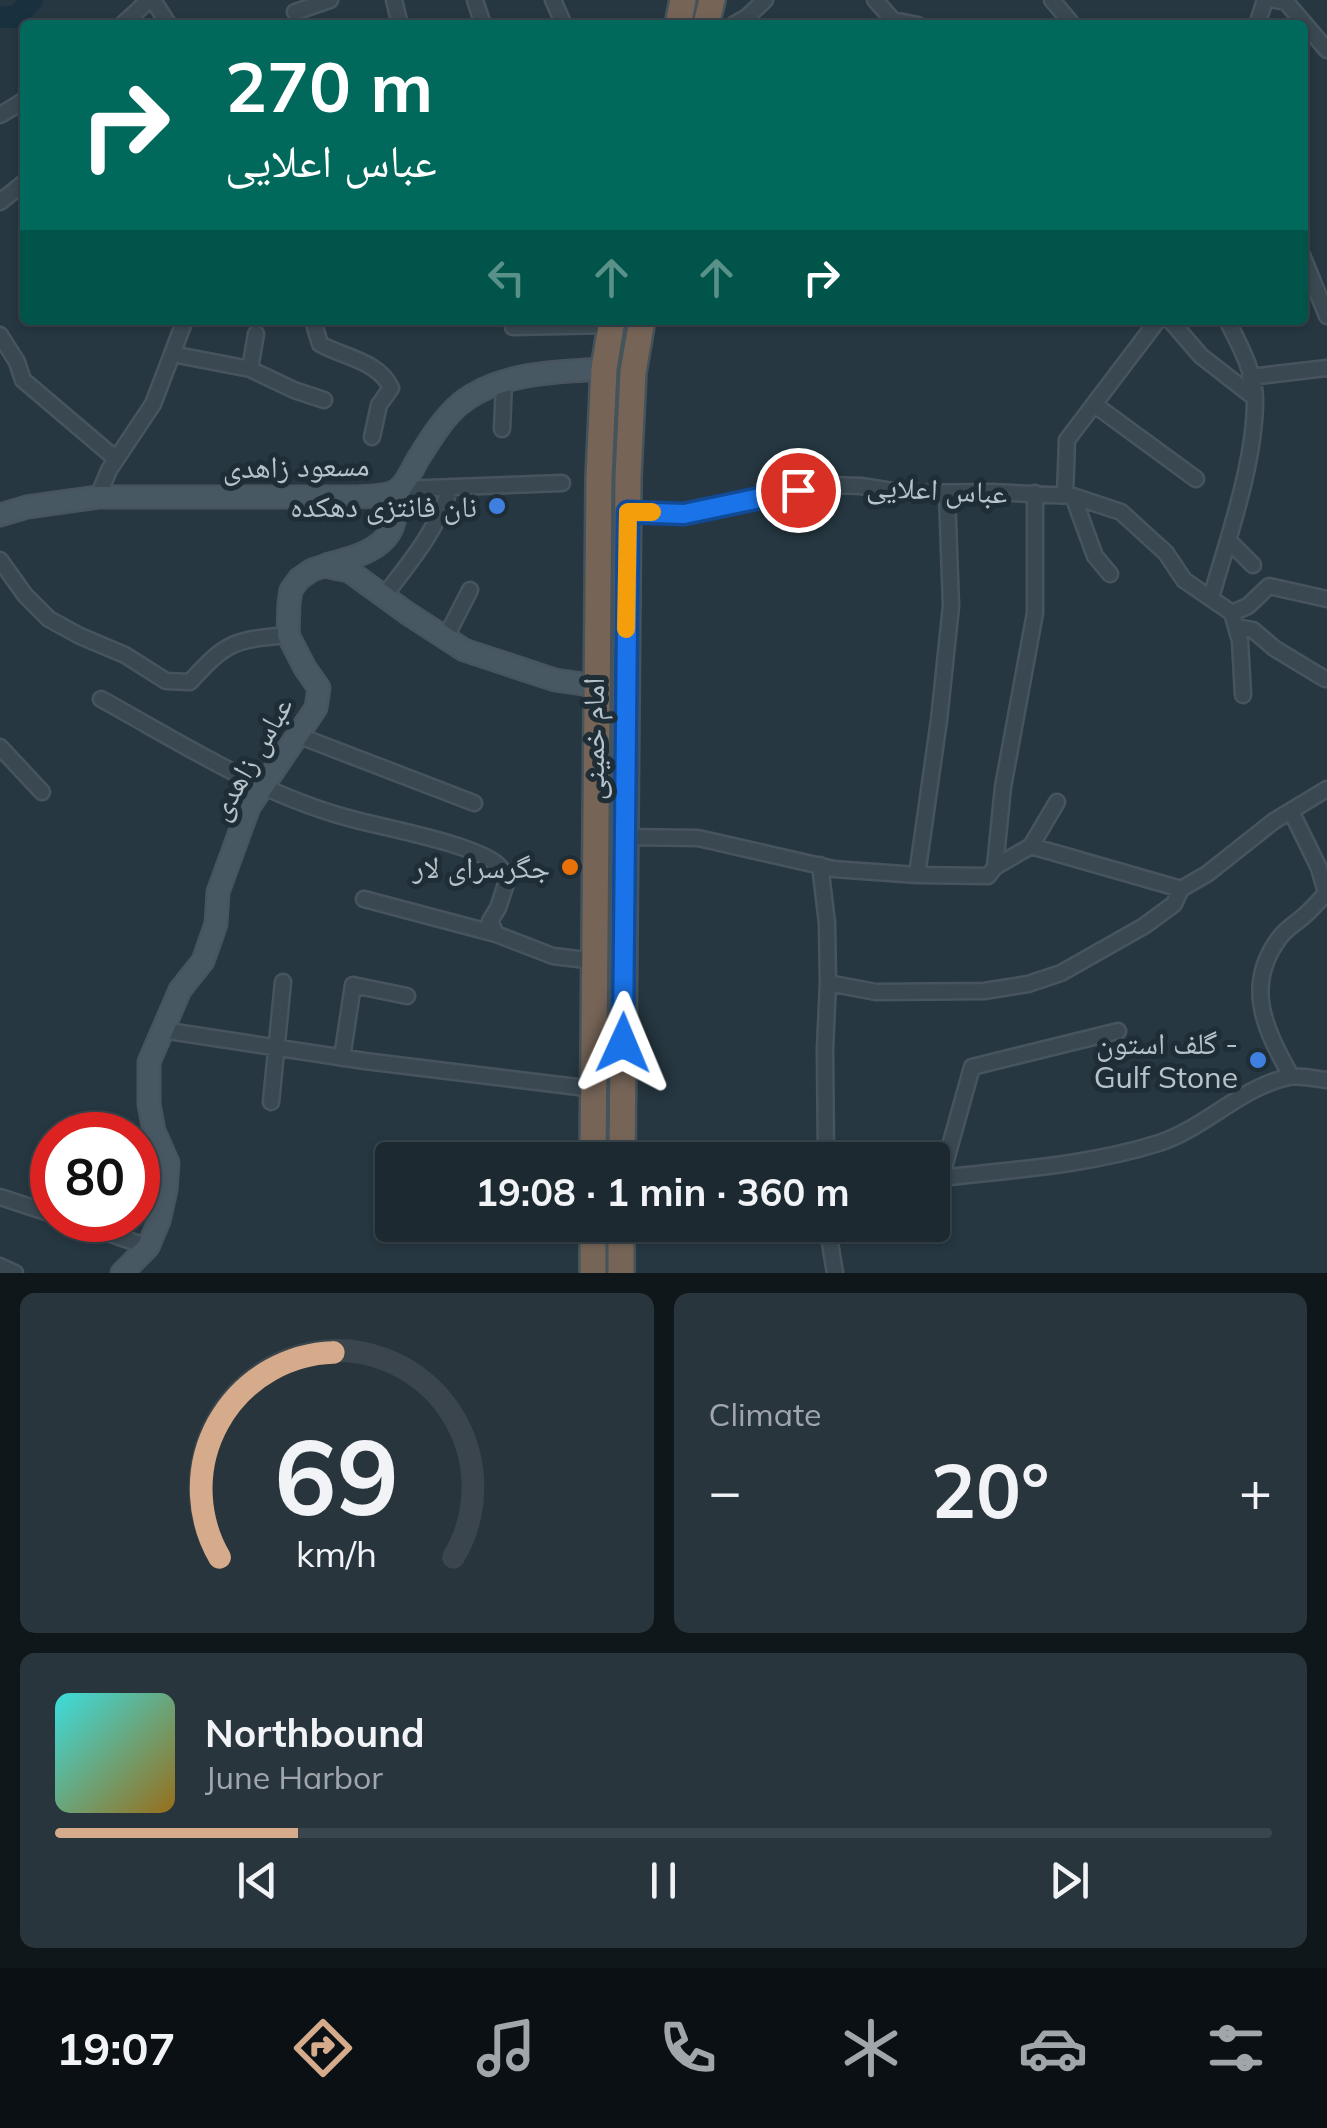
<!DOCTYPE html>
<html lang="en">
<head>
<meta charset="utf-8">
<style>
  body { margin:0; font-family:Mulish,"Noto Naskh Arabic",sans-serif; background:#29353d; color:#f1f3f6; height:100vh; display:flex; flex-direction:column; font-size:38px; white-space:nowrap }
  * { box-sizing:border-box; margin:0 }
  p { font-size:32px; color:#a0a6ab }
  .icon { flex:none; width:55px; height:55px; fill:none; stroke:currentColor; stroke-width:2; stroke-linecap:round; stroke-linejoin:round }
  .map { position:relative; height:1273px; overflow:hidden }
  .details { display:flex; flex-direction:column; gap:20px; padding:20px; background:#0f171b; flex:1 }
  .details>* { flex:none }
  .guide { position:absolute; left:20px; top:20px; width:1288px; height:305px; border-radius:10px; box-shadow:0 2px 8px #0004,0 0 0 2px #3a454d; background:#00695c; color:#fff; overflow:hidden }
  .speed { position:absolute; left:30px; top:1112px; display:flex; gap:20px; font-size:50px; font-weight:700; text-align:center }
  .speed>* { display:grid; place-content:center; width:130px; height:130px; border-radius:50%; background:#1c2931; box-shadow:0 2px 8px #0004,0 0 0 2px #3a454d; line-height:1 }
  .speed .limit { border:15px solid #d22; background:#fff; color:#111 }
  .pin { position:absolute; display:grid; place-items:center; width:85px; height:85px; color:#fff; margin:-42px; border:5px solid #fff; border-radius:50%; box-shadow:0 2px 10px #0007 }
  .me { position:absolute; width:110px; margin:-55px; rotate:1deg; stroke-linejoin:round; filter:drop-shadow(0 0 8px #0008) }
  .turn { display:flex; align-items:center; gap:35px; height:210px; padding:0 40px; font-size:45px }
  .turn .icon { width:130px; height:130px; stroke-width:2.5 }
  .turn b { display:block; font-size:70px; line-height:85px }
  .lanes { display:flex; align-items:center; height:95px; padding:0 40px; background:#0003; justify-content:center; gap:50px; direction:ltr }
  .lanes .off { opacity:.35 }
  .big { font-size:75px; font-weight:700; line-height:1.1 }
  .details .widget { flex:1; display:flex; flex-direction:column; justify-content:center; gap:15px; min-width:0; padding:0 35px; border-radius:15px; background:#29353d }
  .details .dial { align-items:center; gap:0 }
  .dial svg { height:260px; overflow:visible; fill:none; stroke:#3a454d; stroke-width:7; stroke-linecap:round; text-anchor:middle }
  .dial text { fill:#f1f3f6; stroke:none }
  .song { display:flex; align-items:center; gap:30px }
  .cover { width:120px; height:120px; border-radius:15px; background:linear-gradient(135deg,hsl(180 70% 55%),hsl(40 70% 35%)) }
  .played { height:10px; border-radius:5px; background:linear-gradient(90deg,#d6ab8b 20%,#3a454d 20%) }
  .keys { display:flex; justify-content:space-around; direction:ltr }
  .heat { display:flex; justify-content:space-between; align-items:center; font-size:55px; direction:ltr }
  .details .tiles { flex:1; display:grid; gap:20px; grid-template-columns:1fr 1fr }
  .widget:last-child { grid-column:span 2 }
  .trip { position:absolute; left:375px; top:1142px; width:575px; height:100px; border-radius:10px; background:#1c2931; box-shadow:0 2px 8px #0004,0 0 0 2px #3a454d; font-weight:700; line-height:100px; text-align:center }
  .tab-bar { display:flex; height:160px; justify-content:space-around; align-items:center; background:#0b1014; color:#a0a6ab }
  .tab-bar .icon { width:70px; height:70px }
  .tab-bar .on { color:#d6ab8b }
  .tab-bar b { font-size:45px; color:#f1f3f6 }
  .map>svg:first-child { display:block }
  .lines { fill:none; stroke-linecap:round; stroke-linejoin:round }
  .river { stroke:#19303f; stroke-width:22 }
  .street-casing { stroke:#47545d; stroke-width:19 }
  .secondary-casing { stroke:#47545d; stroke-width:25 }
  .highway-casing { stroke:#45535b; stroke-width:30 }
  .street { stroke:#3a4851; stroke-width:14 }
  .secondary { stroke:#485863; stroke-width:20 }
  .highway { stroke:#766457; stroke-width:25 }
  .route-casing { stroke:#114b97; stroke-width:25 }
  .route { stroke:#1a73e8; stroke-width:18 }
  .slow { stroke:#f59e0b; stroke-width:18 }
  .shop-dot { fill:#3f7fe0; stroke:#1f2d36; stroke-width:4 }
  .food-dot { fill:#e8710a; stroke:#1f2d36; stroke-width:4 }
  .labels { text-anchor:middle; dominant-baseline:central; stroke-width:10; stroke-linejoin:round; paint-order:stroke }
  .street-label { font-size:30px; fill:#b7c3cb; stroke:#1f2d36 }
  .poi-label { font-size:30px; fill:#b7c3cb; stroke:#1f2d36; text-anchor:end }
</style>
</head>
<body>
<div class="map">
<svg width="1327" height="1273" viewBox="0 0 1327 1273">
  <rect width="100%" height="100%" fill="#263741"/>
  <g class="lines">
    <path class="river" d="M0,17H16L32,0"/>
    <defs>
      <path id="street" d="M153,0L169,25
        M394,0L400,25
        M475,0L483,25
        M553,0L564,25
        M875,0L893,20L918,25
        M1052,0L1073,25
        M1275,0L1286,2L1327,50
        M295,12L330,0
        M122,25L149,0
        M733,25L747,17L765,0
        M1257,25L1265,0
        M0,115L25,100
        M0,202L25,182
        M1302,255L1327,316
        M318,320L315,327L320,344C343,357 379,361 391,388L379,405L372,437
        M513,320V327L611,325
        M1170,320L1201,356L1255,398
        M0,335L17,362L23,380L116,459
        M172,354L250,369L294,390L324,400
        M250,369L256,334
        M1250,377L1327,368
        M1095,405L1196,479
        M502,429L504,382
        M400,489L562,483
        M1065,495L1067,440L1158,320
        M1073,496L1095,556L1110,574
        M98,497L109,470L153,404L185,320
        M627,512L684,514L829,485L861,486L905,493L993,492L1073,496L1121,512L1166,553L1184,580L1232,613L1240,641L1243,695
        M1228,540L1253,565
        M0,560L25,595L49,619L80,636L125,655L166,681L190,682C227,641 234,640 288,635
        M384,596C411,561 438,529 450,487
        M1211,598C1228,538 1255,463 1255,400C1255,372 1239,344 1227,320
        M1232,613L1248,606L1269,586L1327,599
        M1236,627L1253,630L1274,648L1325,679
        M445,639L470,590
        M101,699C183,744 264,797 356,820C386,828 483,846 500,867C503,871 505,876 507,881L498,908L490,921L496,934L553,956L595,961
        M297,735L474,803
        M0,747L42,792
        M1291,811L1319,868L1326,893C1319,901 1312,909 1304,916C1296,923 1286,929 1280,937C1243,986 1265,1029 1291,1076
        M625,837L698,838L834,869L917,875L988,876L995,867L1031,846L1181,889
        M1031,846L1057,802
        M820,865L827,923L828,983L825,1048L826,1160
        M995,867L1003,787L1035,613V493
        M917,875L939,720L951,606L947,493
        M364,899L496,934
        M828,983L876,992L984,991L1028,984L1061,973L1144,926L1174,904L1181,889L1207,874L1274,821L1327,789
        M162,1030L365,1061L594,1089
        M342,1058L353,985L407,996
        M271,1102L283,982
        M941,1178L972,1067L1118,1031
        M932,1179C1008,1170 1086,1166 1159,1143C1205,1128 1241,1087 1289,1077C1300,1075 1315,1079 1327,1080
        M0,1197L52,1214
        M71,1220L148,1247
        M827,1225L835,1273
        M0,1266L15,1273"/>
      <path id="secondary" d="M0,515L27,507L98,497H357C369,496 385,497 396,491C406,485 412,469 418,459C430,440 443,418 461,403C501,372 556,372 604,369
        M326,565C348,559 380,552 391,530C397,518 397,502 400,489
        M122,1273L148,1247L159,1221L166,1190L168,1163L154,1131L149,1104V1062L180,990L203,961L216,924L218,892L249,807L316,708L319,688L305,668L288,635L289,603L291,590L299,579L312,570L324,566L349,571L407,613L464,650L555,680L597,686"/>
      <path id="highway" d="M678,25L683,0
        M706,25L712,0
        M593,1160L599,477L604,369L612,320
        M622,1160L628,477L633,372L642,320
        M593,1273V1225
        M621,1273V1225"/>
    </defs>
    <use href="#street" class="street-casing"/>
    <use href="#secondary" class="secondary-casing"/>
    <use href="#highway" class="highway-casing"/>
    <use href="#street" class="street"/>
    <use href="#secondary" class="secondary"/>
    <use href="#highway" class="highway"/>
  </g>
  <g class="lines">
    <defs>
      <path id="route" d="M623,1043L628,512L684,514L798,490"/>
    </defs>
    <use href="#route" class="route-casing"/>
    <use href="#route" class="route"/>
    <path class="slow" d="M626,629L628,512H652"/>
  </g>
  <g class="shop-dot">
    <circle cx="497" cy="506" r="10"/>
    <circle cx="1258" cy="1060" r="10"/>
  </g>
  <circle class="food-dot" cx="570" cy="867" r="10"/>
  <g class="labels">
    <g class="street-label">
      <text transform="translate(296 466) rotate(-1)">مسعود زاهدی</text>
      <text transform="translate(937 489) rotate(3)">عباس اعلایی</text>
      <text transform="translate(593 739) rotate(-90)">امام خمینی</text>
      <text transform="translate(250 758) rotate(-60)">عباس زاهدی</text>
    </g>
    <g class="poi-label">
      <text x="477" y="506">نان فانتزی دهکده</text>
      <text x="550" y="867">جگرسرای لار</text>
      <text x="1238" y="1043">گلف استون -<tspan x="1238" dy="34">Gulf Stone</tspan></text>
    </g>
  </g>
</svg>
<div class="speed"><div class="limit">80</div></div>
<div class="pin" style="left:798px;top:490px;background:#d93025"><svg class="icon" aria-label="arrive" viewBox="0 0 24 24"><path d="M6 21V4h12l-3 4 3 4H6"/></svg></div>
<svg class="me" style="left:623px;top:1043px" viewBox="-20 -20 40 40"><path d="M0-17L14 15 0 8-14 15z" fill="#1a73e8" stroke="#fff" stroke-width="4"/></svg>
<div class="trip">19:08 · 1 min · 360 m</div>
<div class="guide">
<div class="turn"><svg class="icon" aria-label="right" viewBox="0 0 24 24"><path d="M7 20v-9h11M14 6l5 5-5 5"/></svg><div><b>270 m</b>عباس اعلایی</div></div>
<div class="lanes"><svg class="icon off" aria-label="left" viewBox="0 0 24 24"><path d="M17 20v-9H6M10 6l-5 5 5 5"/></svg><svg class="icon off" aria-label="ahead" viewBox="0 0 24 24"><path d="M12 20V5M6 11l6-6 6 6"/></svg><svg class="icon off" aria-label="ahead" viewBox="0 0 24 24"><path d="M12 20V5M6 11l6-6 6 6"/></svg><svg class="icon" aria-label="right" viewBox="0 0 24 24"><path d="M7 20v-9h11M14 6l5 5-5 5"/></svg></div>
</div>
</div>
<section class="details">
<div class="tiles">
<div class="widget dial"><svg viewBox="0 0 100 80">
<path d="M14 69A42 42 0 1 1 86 69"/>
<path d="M14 69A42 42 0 0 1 49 6" stroke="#d6ab8b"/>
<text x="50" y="56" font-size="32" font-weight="700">69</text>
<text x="50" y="72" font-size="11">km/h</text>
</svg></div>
<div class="widget"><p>Climate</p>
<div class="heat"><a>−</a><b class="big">20°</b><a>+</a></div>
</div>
<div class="widget">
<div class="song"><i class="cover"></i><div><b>Northbound</b><p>June Harbor</p></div></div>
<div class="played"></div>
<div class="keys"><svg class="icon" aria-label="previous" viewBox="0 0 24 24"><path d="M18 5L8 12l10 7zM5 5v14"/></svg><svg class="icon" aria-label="pause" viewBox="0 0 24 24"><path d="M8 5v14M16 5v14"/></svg><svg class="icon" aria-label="next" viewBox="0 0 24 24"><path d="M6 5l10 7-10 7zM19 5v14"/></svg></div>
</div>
</div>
</section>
<nav class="tab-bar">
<b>19:07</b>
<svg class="icon on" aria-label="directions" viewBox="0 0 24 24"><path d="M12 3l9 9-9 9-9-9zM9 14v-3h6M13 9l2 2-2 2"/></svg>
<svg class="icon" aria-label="music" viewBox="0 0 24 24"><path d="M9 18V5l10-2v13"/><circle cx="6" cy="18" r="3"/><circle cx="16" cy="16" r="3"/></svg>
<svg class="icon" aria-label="phone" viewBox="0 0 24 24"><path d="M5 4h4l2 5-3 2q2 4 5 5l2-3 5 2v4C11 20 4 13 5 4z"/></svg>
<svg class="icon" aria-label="climate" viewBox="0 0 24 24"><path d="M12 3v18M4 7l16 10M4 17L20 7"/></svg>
<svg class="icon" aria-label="car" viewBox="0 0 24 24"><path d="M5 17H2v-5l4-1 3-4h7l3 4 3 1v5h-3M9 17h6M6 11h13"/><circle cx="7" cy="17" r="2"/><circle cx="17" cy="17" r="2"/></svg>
<svg class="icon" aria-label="filters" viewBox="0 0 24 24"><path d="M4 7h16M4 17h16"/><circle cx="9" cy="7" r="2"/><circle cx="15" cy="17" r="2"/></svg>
</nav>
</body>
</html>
